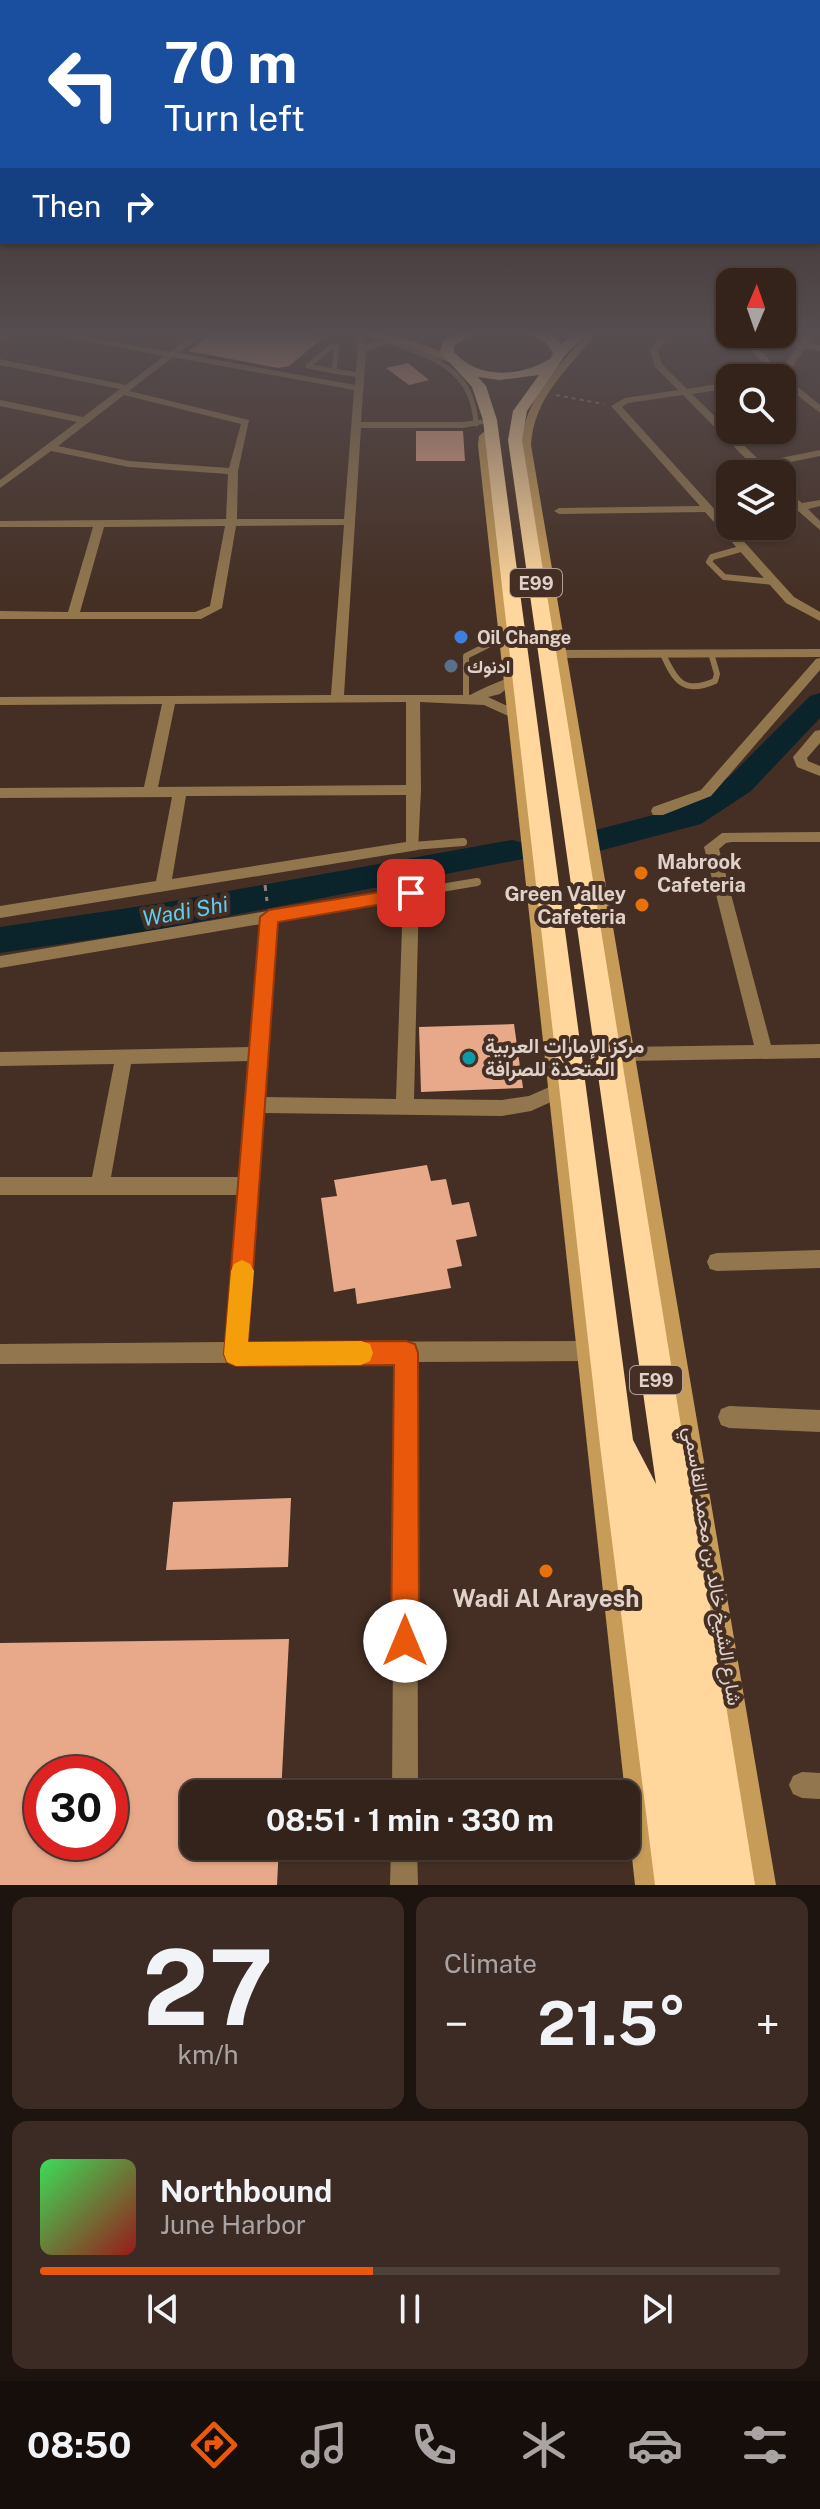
<!DOCTYPE html>
<html lang="en">
<head>
<meta charset="utf-8">
<style>
  body { margin:0; font-family:"Public Sans",Vazirmatn,sans-serif; background:#3c2b24; color:#f1f3f6; height:100vh; display:flex; flex-direction:column; font-size:30px; white-space:nowrap }
  * { box-sizing:border-box; margin:0 }
  p { font-size:26px; color:#a9a4a3 }
  .icon { flex:none; width:44px; height:44px; fill:none; stroke:currentColor; stroke-width:2; stroke-linecap:round; stroke-linejoin:round }
  .map { position:relative; height:1885px; overflow:hidden }
  .panel { display:flex; flex-direction:column; gap:12px; padding:12px; background:#1d130f; flex:1 }
  .panel>* { flex:none }
  .top-card { position:absolute; left:0px; top:0px; width:820px; height:244px; box-shadow:0 2px 6px #0004,0 0 0 2px #4e403a; background:#1a4fa0; color:#fff; overflow:hidden }
  .needle { width:52px; rotate:2deg }
  .buttons { position:absolute; left:716px; top:268px; display:grid; gap:16px }
  .buttons a { display:grid; place-items:center; width:80px; height:80px; border-radius:16px; background:#34231b; box-shadow:0 2px 6px #0004,0 0 0 2px #4e403a; font-size:40px }
  .speed { position:absolute; left:24px; top:1756px; display:flex; gap:16px; font-size:40px; font-weight:700; text-align:center }
  .speed>* { display:grid; place-content:center; width:104px; height:104px; border-radius:50%; background:#34231b; box-shadow:0 2px 6px #0004,0 0 0 2px #4e403a; line-height:1 }
  .speed .limit { border:12px solid #d22; background:#fff; color:#111 }
  .pin { position:absolute; display:grid; place-items:center; width:68px; height:68px; color:#fff; margin:-34px; border-radius:16px; box-shadow:0 4px 12px #0006 }
  .me { position:absolute; width:88px; margin:-44px; rotate:0deg; stroke-linejoin:round; filter:drop-shadow(0 0 6px #0008) }
  .turn { display:flex; align-items:center; gap:28px; height:168px; padding:0 32px; font-size:36px }
  .turn .icon { width:104px; height:104px; stroke-width:2.5 }
  .turn b { display:block; font-size:56px; line-height:68px }
  .then { display:flex; align-items:center; height:76px; padding:0 32px; background:#0003; gap:16px; font-size:30px }
  .big { font-size:60px; font-weight:700; line-height:1.1 }
  .panel .widget { flex:1; display:flex; flex-direction:column; justify-content:center; gap:12px; min-width:0; padding:0 28px; border-radius:16px; background:#3c2b24 }
  .panel .dial { align-items:center; gap:0 }
  .dial b { font-size:104px; line-height:1 }
  .song { display:flex; align-items:center; gap:24px }
  .cover { width:96px; height:96px; border-radius:12px; background:linear-gradient(135deg,hsl(130 70% 55%),hsl(0 70% 35%)) }
  .played { height:8px; border-radius:4px; background:linear-gradient(90deg,#ea580c 45%,#4e403a 45%) }
  .keys { display:flex; justify-content:space-around; direction:ltr }
  .heat { display:flex; justify-content:space-between; align-items:center; font-size:44px; direction:ltr }
  .panel .tiles { flex:1; display:grid; gap:12px; grid-template-columns:1fr 1fr }
  .widget:last-child { grid-column:span 2 }
  .trip { position:absolute; left:180px; top:1780px; width:460px; height:80px; border-radius:16px; background:#34231b; box-shadow:0 2px 6px #0004,0 0 0 2px #4e403a; font-weight:700; line-height:80px; text-align:center }
  .tabs { display:flex; height:128px; justify-content:space-around; align-items:center; background:#150e0b; color:#a9a4a3 }
  .tabs .icon { width:56px; height:56px }
  .tabs .selected { color:#ea580c }
  .tabs b { font-size:36px; color:#f1f3f6 }
  .map>svg:first-child { display:block }
  .lines { fill:none; stroke-linecap:round; stroke-linejoin:round }
  .river { fill:#0b242c; fill-rule:evenodd }
  .building { fill:#e8a98a; fill-rule:evenodd }
  .path-far1 { stroke:#917e75; stroke-width:2; stroke-dasharray:4 4; stroke-linecap:butt }
  .path { stroke:#917e75; stroke-width:3; stroke-dasharray:6 6; stroke-linecap:butt }
  .lane-far2 { stroke:#92774e; stroke-width:5 }
  .lane-far1 { stroke:#92774e; stroke-width:6 }
  .lane { stroke:#92774e; stroke-width:8 }
  .street { fill:#92774e; fill-rule:evenodd }
  .secondary { fill:#c79b58; fill-rule:evenodd }
  .highway { fill:#ffd69b; fill-rule:evenodd }
  .route { fill:#ea580c; stroke:#983908; stroke-width:2 }
  .slow { fill:#f59e0b }
  .shop-dot { fill:#3f7fe0; stroke:#452f24; stroke-width:3 }
  .service-dot { fill:#5c6f8a; stroke:#452f24; stroke-width:3 }
  .food-dot { fill:#e8710a; stroke:#452f24; stroke-width:3 }
  .culture-dot { fill:#0f9aa8; stroke:#452f24; stroke-width:3 }
  .labels { text-anchor:middle; dominant-baseline:central; stroke-width:8; stroke-linejoin:round; paint-order:stroke }
  .shield { fill:#452f24; stroke:#b2a098; stroke-width:2 }
  .shield-label { font-size:18px; font-weight:bold; fill:#e0d1ca }
  .far-poi-label { font-size:18px; font-weight:bold; fill:#e0d1ca; stroke:#452f24; text-anchor:start }
  .poi-label { font-size:20px; font-weight:bold; fill:#e0d1ca; stroke:#452f24; text-anchor:start }
  .street-label { font-size:20px; fill:#e0d1ca; stroke:#452f24 }
  .water-label { font-size:22px; font-style:italic; fill:#59cff3; stroke:#452f24 }
  .near-poi-label { font-size:24px; font-weight:bold; fill:#e0d1ca; stroke:#452f24 }
</style>
</head>
<body>
<div class="map">
<svg width="820" height="1885" viewBox="0 0 820 1885">
  <rect width="100%" height="100%" fill="#452f24"/>
  <g class="lines">
    <path class="river" d="M820,693V718L751,791L701,824L599,851L588,848L583,840L588,832L680,808L729,777L810,696Z
      M512,840L523,843L528,851L523,859L162,929L0,953V927L162,903Z"/>
  </g>
  <path class="building" d="M215,332H294L324,337L289,366L278,368L188,351Z
    M408,363L429,380L409,385L386,368Z
    M416,431H463L465,461H416Z
    M514,1024L523,1088L421,1092L419,1027Z
    M427,1165L431,1181L446,1179L452,1205L469,1202L477,1236L456,1240L462,1266L447,1269L451,1288L357,1304L355,1288L334,1292L321,1198L337,1196L334,1180Z
    M291,1498L288,1567L166,1570L173,1502Z
    M289,1639L281,1794H194V1846H279L277,1885H0V1643ZM42,1774H110V1842H42Z"/>
  <g class="lines">
    <path class="path-far1" d="M556,395L604,404"/>
    <path class="path" d="M265,885L267,901"/>
    <path class="lane-far2" d="M385,340C431,357 473,367 476,424
      M337,346L334,371L308,366L331,347Z
      M334,371L359,375"/>
    <path class="lane-far1" d="M744,548L712,557L709,562L724,577L774,582
      M663,654C675,681 684,695 715,681L717,674L711,653
      M466,698V656L504,637"/>
    <path class="lane" d="M413,846L463,842
      M411,893L477,882"/>
    <path class="street" d="M7,332H17L0,343V336Z
      M42,332H59L170,352L196,332H205L179,353L355,385L358,345L352,332H360L366,345L394,336L397,337V341L366,351L361,422H463L493,418V422L463,428H361L344,695H470C479,690 499,681 509,678L515,682L500,694L488,697L518,711V717L513,718L484,705L420,702L421,790L418,850L0,918V906L156,881L172,797L0,798V788L144,787L162,704L0,705V697L331,695L344,525L236,526L222,608L201,619H0V611L68,612L93,527H0V521L226,519L228,474L129,467L51,451L0,488V480L77,422L0,406V400L83,417L120,389L0,365V359L126,385L164,356ZM173,357L354,390L344,519H237L238,471L249,420L129,391ZM124,395L241,424L229,468L129,461L58,446ZM225,526L210,606L195,612H80L104,527ZM406,702V785L158,787L175,704ZM406,795V842L172,879L186,796Z
      M662,332H670L658,351L662,364L687,389L730,382V388L692,394L761,462L820,450V456L766,467L772,474H761L683,395L628,403L622,407L794,597L820,612V621L786,603L705,512L559,514L554,511L559,508L700,506L611,406L625,398L678,390L655,367L650,351Z
      M807,332H815L808,343L820,345V351L805,348L786,377L820,405V413L782,383V378H771L775,376L736,334H755L800,342ZM749,338L797,347L780,371Z
      M782,486L802,503L820,500V506L808,509L820,521V530L797,510L782,513V507L792,505L782,495Z
      M820,649V657L560,658L554,654L560,650Z
      M820,658V670L711,796L663,815H653L651,811L653,807L701,790L816,659Z
      M820,730V743L807,758L808,761L820,766V776L797,767L793,757L815,731Z
      M820,832V842H732L726,843L719,849L771,1045L820,1044V1058L626,1061L620,1059L617,1054L620,1049L626,1047L754,1045L704,847L722,833Z
      M411,887L419,893L414,1099L502,1100L529,1096L556,1084L562,1087L565,1092L562,1097L531,1111L502,1116L263,1113L247,1342L585,1341L592,1344L595,1351L592,1358L585,1361L417,1362L418,1794H392L395,1362L0,1364V1344L226,1342L239,1195H0V1177H92L114,1064L0,1066V1052L251,1047L261,924L0,968V956ZM403,900L396,1099L264,1097L277,921ZM249,1061L240,1177H111L131,1064Z
      M820,1250V1268L717,1271L710,1269L707,1262L710,1255L717,1253Z
      M729,1406L820,1410V1432L729,1428L721,1425L718,1417L721,1409Z
      M802,1772L820,1773V1799L802,1798L793,1794L789,1785L793,1776Z
      M391,1846H417L418,1885H390Z"/>
    <path class="secondary" d="M352,332C385,332 428,342 455,360L448,362L411,347Z
      M447,332H471C466,336 451,336 447,332Z
      M589,332H598C569,368 534,396 531,445L776,1885H748L521,445C525,397 559,365 589,332Z
      M491,426L496,429L489,437L488,445L502,568L663,1885H635L478,445L479,436Z"/>
    <path class="highway" d="M460,332H475L454,346V352C478,380 522,377 551,358L553,352L545,342L525,332C540,332 551,331 561,344L575,332H589L566,354L527,411L522,440L755,1885H655L600,1445L483,420L472,387L440,352L443,341ZM539,375L513,411L508,440L656,1484L633,1440L497,420L486,386L478,377L499,380Z"/>
  </g>
  <linearGradient id="sky" x2="0" y2="1"><stop stop-color="#261a14"/><stop offset="0.56" stop-color="#564d50"/><stop offset="1" stop-color="#564d50" stop-opacity="0"/></linearGradient>
  <rect width="820" height="596" fill="url(#sky)"/>
  <path class="route" d="M411,887L420,893L417,898L278,922L248,1342L406,1341L415,1344L418,1353L419,1641L415,1651L405,1655L395,1651L391,1641L394,1365L236,1366L227,1362L224,1354L260,917L269,910Z"/>
  <path class="slow" d="M242,1260L250,1264L254,1271L248,1342L361,1341L370,1344L373,1353L370,1361L361,1365L236,1366L227,1362L224,1354L231,1271L234,1264Z"/>
  <circle class="shop-dot" cx="461" cy="637" r="8"/>
  <circle class="service-dot" cx="451" cy="666" r="8"/>
  <g class="food-dot">
    <circle cx="641" cy="873" r="8"/>
    <circle cx="642" cy="905" r="8"/>
    <circle cx="546" cy="1571" r="8"/>
  </g>
  <circle class="culture-dot" cx="469" cy="1058" r="8"/>
  <g class="labels">
    <g class="shield">
      <rect x="510" y="569" width="52" height="28" rx="6"/>
      <rect x="630" y="1366" width="52" height="28" rx="6"/>
    </g>
    <g class="shield-label">
      <text x="536" y="583">E99</text>
      <text x="656" y="1380">E99</text>
    </g>
    <g class="far-poi-label">
      <text x="477" y="637">Oil Change</text>
      <text x="467" y="666">ادنوك</text>
    </g>
    <g class="poi-label">
      <text x="657" y="862">Mabrook<tspan x="657" dy="23">Cafeteria</tspan></text>
      <text x="626" y="894" text-anchor="end">Green Valley<tspan x="626" dy="23">Cafeteria</tspan></text>
      <text x="485" y="1046">مركز الإمارات العربية<tspan x="485" dy="23">المتحدة للصرافة</tspan></text>
    </g>
    <g class="street-label">
      <text transform="translate(713 1566) rotate(81)">شارع الشيخ خالد بن محمد القاسمي</text>
    </g>
    <g class="water-label">
      <text transform="translate(185 911) rotate(-10)">Wadi Shi</text>
    </g>
    <g class="near-poi-label">
      <text x="546" y="1598">Wadi Al Arayesh</text>
    </g>
  </g>
</svg>
<div class="buttons">
<a><svg class="needle" viewBox="-14 -14 28 28"><path d="M0-13l5 13h-10z" fill="#e53935"/><path d="M0 13l5-13h-10z" fill="#a9a4a3"/></svg></a>
<a><svg class="icon" aria-label="search" viewBox="0 0 24 24"><circle cx="10" cy="10" r="6"/><path d="M15 15l6 6"/></svg></a>
<a><svg class="icon" aria-label="layers" viewBox="0 0 24 24"><path d="M12 4l9 5-9 5-9-5zM3 14l9 5 9-5"/></svg></a>
</div>
<div class="speed"><div class="limit">30</div></div>
<div class="pin" style="left:411px;top:893px;background:#d93025"><svg class="icon" aria-label="arrive" viewBox="0 0 24 24"><path d="M6 21V4h12l-3 4 3 4H6"/></svg></div>
<svg class="me" style="left:405px;top:1641px" viewBox="-20 -20 40 40"><circle r="19" fill="#fff"/><path d="M0-13L10 11 0 6-10 11z" fill="#ea580c"/></svg>
<div class="trip">08:51 · 1 min · 330 m</div>
<div class="top-card">
<div class="turn"><svg class="icon" aria-label="left" viewBox="0 0 24 24"><path d="M17 20v-9H6M10 6l-5 5 5 5"/></svg><div><b>70 m</b>Turn left</div></div>
<div class="then">Then<svg class="icon" aria-label="right" viewBox="0 0 24 24"><path d="M7 20v-9h11M14 6l5 5-5 5"/></svg></div>
</div>
</div>
<section class="panel">
<div class="tiles">
<div class="widget dial"><b>27</b><p>km/h</p></div>
<div class="widget"><p>Climate</p>
<div class="heat"><a>−</a><b class="big">21.5°</b><a>+</a></div>
</div>
<div class="widget">
<div class="song"><i class="cover"></i><div><b>Northbound</b><p>June Harbor</p></div></div>
<div class="played"></div>
<div class="keys"><svg class="icon" aria-label="previous" viewBox="0 0 24 24"><path d="M18 5L8 12l10 7zM5 5v14"/></svg><svg class="icon" aria-label="pause" viewBox="0 0 24 24"><path d="M8 5v14M16 5v14"/></svg><svg class="icon" aria-label="next" viewBox="0 0 24 24"><path d="M6 5l10 7-10 7zM19 5v14"/></svg></div>
</div>
</div>
</section>
<nav class="tabs">
<b>08:50</b>
<svg class="icon selected" aria-label="directions" viewBox="0 0 24 24"><path d="M12 3l9 9-9 9-9-9zM9 14v-3h6M13 9l2 2-2 2"/></svg>
<svg class="icon" aria-label="music" viewBox="0 0 24 24"><path d="M9 18V5l10-2v13"/><circle cx="6" cy="18" r="3"/><circle cx="16" cy="16" r="3"/></svg>
<svg class="icon" aria-label="phone" viewBox="0 0 24 24"><path d="M5 4h4l2 5-3 2q2 4 5 5l2-3 5 2v4C11 20 4 13 5 4z"/></svg>
<svg class="icon" aria-label="climate" viewBox="0 0 24 24"><path d="M12 3v18M4 7l16 10M4 17L20 7"/></svg>
<svg class="icon" aria-label="car" viewBox="0 0 24 24"><path d="M5 17H2v-5l4-1 3-4h7l3 4 3 1v5h-3M9 17h6M6 11h13"/><circle cx="7" cy="17" r="2"/><circle cx="17" cy="17" r="2"/></svg>
<svg class="icon" aria-label="filters" viewBox="0 0 24 24"><path d="M4 7h16M4 17h16"/><circle cx="9" cy="7" r="2"/><circle cx="15" cy="17" r="2"/></svg>
</nav>
</body>
</html>
